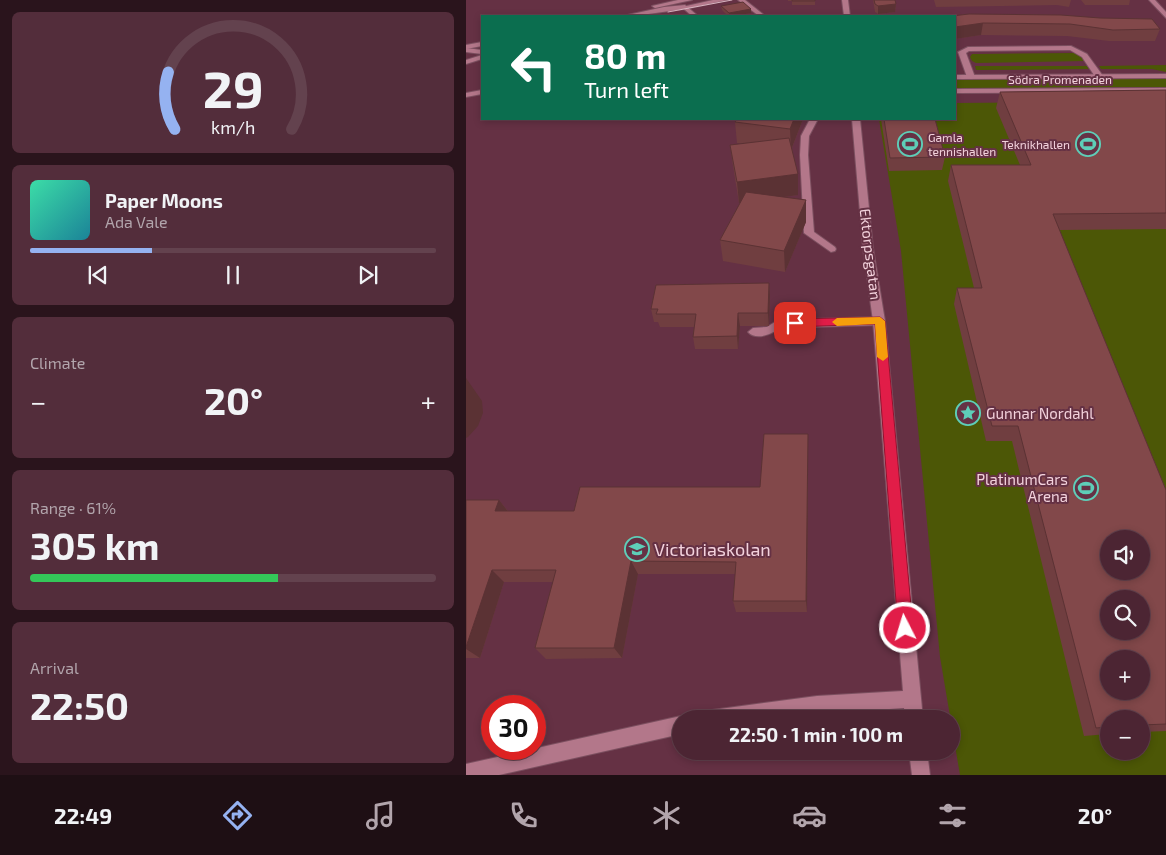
<!DOCTYPE html>
<html lang="en">
<head>
<meta charset="utf-8">
<style>
  body { margin:0; font-family:"Exo 2",sans-serif; background:#532d3b; color:#f1f3f6; height:100vh; display:flex; flex-direction:column; font-size:19px; white-space:nowrap }
  * { box-sizing:border-box; margin:0 }
  p { font-size:16px; color:#b2a5ac }
  .icon { flex:none; width:28px; height:28px; fill:none; stroke:currentColor; stroke-width:2; stroke-linecap:round; stroke-linejoin:round }
  .map { position:relative; flex:1; overflow:hidden }
  .panel { display:flex; flex-direction:column; gap:12px; padding:12px; background:#2a141c; width:466px }
  .panel>* { flex:none }
  .hud { position:absolute; left:15px; top:15px; width:475px; height:105px; border-radius:0px; box-shadow:0 2px 8px #0003,0 0 0 1px #63424e; background:#0b6e4f; color:#fff; overflow:hidden }
  .buttons { position:absolute; left:634px; top:530px; display:grid; gap:10px }
  .buttons a { display:grid; place-items:center; width:50px; height:50px; border-radius:50%; background:#4c2533; box-shadow:0 2px 8px #0003,0 0 0 1px #63424e; font-size:25px }
  .speed { position:absolute; left:15px; top:695px; display:flex; gap:10px; font-size:25px; font-weight:700; text-align:center }
  .speed>* { display:grid; place-content:center; width:65px; height:65px; border-radius:50%; background:#4c2533; box-shadow:0 2px 8px #0003,0 0 0 1px #63424e; line-height:1 }
  .speed .limit { border:8px solid #d22; background:#fff; color:#111 }
  .pin { position:absolute; display:grid; place-items:center; width:42px; height:42px; color:#fff; margin:-21px; border-radius:10px; box-shadow:0 2px 8px #0006 }
  .me { position:absolute; width:55px; margin:-28px; rotate:355deg; stroke-linejoin:round; filter:drop-shadow(0 0 4px #0008) }
  .turn { display:flex; align-items:center; gap:18px; height:105px; padding:0 20px; font-size:22px }
  .turn .icon { width:65px; height:65px; stroke-width:2.5 }
  .turn b { display:block; font-size:35px; line-height:42px }
  .big { font-size:38px; font-weight:700; line-height:1.1 }
  .panel .widget { flex:1; display:flex; flex-direction:column; justify-content:center; gap:8px; min-width:0; padding:0 18px; border-radius:8px; background:#532d3b }
  .panel .dial { align-items:center; gap:0 }
  .dial svg { height:130px; overflow:visible; fill:none; stroke:#63424e; stroke-width:7; stroke-linecap:round; text-anchor:middle }
  .dial text { fill:#f1f3f6; stroke:none }
  .song { display:flex; align-items:center; gap:15px }
  .cover { width:60px; height:60px; border-radius:8px; background:linear-gradient(135deg,hsl(160 70% 55%),hsl(190 70% 35%)) }
  .played { height:5px; border-radius:2px; background:linear-gradient(90deg,#95b2f1 30%,#63424e 30%) }
  .keys { display:flex; justify-content:space-around; direction:ltr }
  .heat { display:flex; justify-content:space-between; align-items:center; font-size:28px; direction:ltr }
  .charge { height:8px; border-radius:4px; background:linear-gradient(90deg,#34c759 61%,#63424e 0) }
  .trip { position:absolute; left:206px; top:710px; width:288px; height:50px; border-radius:25px; background:#4c2533; box-shadow:0 2px 8px #0003,0 0 0 1px #63424e; font-weight:700; line-height:50px; text-align:center }
  .dock { display:flex; height:80px; justify-content:space-around; align-items:center; background:#1e0f14; color:#b2a5ac }
  .dock .icon { width:35px; height:35px }
  .dock .selected { color:#95b2f1 }
  .dock b { font-size:22px; color:#f1f3f6 }
  main { display:flex; flex:1; min-height:0 }
  .map>svg:first-child { display:block }
  .green { fill:#4c5706; fill-rule:evenodd }
  .lines { fill:none; stroke-linecap:round; stroke-linejoin:round }
  .lane-casing { stroke:#7b4f5f; stroke-width:2 }
  .street-casing { stroke:#7b4f5f; stroke-width:2 }
  .secondary-casing { stroke:#7b4f5f; stroke-width:2 }
  .lane { fill:#b3778a; fill-rule:evenodd }
  .street { fill:#b3778a; fill-rule:evenodd }
  .secondary { fill:#b3778a; fill-rule:evenodd }
  .tram { stroke:#d9b4c0; stroke-width:1 }
  .wall { fill:#703e40 }
  .shaded-wall { fill:#5b3234 }
  .building { fill:#82484a; stroke:#5b3234; fill-rule:evenodd }
  .route { fill:#e11d48; stroke:#92132f }
  .slow { fill:#f59e0b }
  .labels { text-anchor:middle; dominant-baseline:central; stroke-width:4; stroke-linejoin:round; paint-order:stroke }
  .far-street-label { font-size:12px; fill:#f3d2dc; stroke:#653144 }
  .far-poi-label { font-size:12px; fill:#f3d2dc; stroke:#653144; text-anchor:start }
  .street-label { font-size:15px; fill:#f3d2dc; stroke:#653144 }
  .poi-label { font-size:15px; fill:#f3d2dc; stroke:#653144; text-anchor:start }
  .near-poi-label { font-size:18px; fill:#f3d2dc; stroke:#653144; text-anchor:start }
</style>
</head>
<body>
<main>
<section class="panel">
<div class="widget dial"><svg viewBox="0 0 100 80">
<path d="M14 69A42 42 0 1 1 86 69"/>
<path d="M14 69A42 42 0 0 1 10 34" stroke="#95b2f1"/>
<text x="50" y="56" font-size="32" font-weight="700">29</text>
<text x="50" y="72" font-size="11">km/h</text>
</svg></div>
<div class="widget">
<div class="song"><i class="cover"></i><div><b>Paper Moons</b><p>Ada Vale</p></div></div>
<div class="played"></div>
<div class="keys"><svg class="icon" aria-label="previous" viewBox="0 0 24 24"><path d="M18 5L8 12l10 7zM5 5v14"/></svg><svg class="icon" aria-label="pause" viewBox="0 0 24 24"><path d="M8 5v14M16 5v14"/></svg><svg class="icon" aria-label="next" viewBox="0 0 24 24"><path d="M6 5l10 7-10 7zM19 5v14"/></svg></div>
</div>
<div class="widget"><p>Climate</p>
<div class="heat"><a>−</a><b class="big">20°</b><a>+</a></div>
</div>
<div class="widget"><p>Range · 61%</p><b class="big">305 km</b><div class="charge"></div></div>
<div class="widget"><p>Arrival</p><b class="big">22:50</b></div>
</section>
<div class="map">
<svg width="700" height="775" viewBox="0 0 700 775">
  <rect width="100%" height="100%" fill="#653144"/>
  <path class="green" d="M609,53L615,55L619,61L510,63L506,61L504,57L506,54H511Z
    M700,65V72L686,69H635L633,66Z
    M509,66H621L623,69L510,70Z
    M700,78V87L489,88V79Z
    M700,101V775H494L474,657L435,251L413,119H489V103ZM642,539H675V571H642ZM642,599H675V631H642ZM642,659H675V691H642ZM642,719H675V751H642Z"/>
  <g class="lines">
    <defs>
      <path id="lane" d="M272,0H279L298,15L293,16Z
        M219,5L232,16H226L218,9L168,16H157L198,7Z
        M16,42V46L0,49V45Z
        M16,55V59L0,64V60Z
        M413,317L418,321L413,325L314,328C306,334 290,341 282,332L287,328L301,327L312,320Z"/>
      <path id="street" d="M212,0H226L189,8L186,6Z
        M247,0H261L219,9L216,7Z
        M376,0H382L384,16H378Z
        M683,0H689L700,12V18Z
        M605,46L621,54L637,76L636,78H630L616,57L604,50L503,51L500,53L509,77L505,79L501,77L492,52L502,47Z
        M344,119H352L343,136L342,155L348,232L369,247L370,249L369,251L365,252L338,233L334,155L335,136Z
        M386,119H394L407,248L419,321L457,719H439L438,708L351,714L314,719H237L240,713L246,710L351,696L437,691L407,321L397,248Z
        M215,716L221,719H215V734L33,775H0V764Z
        M443,751H461L464,775H446Z"/>
      <path id="secondary" d="M0,48L16,50V54L0,52Z
        M700,74V78L489,79V75Z
        M700,88V92L489,93V89Z
        M16,90V94L0,97V93Z"/>
    </defs>
    <use href="#lane" class="lane-casing"/>
    <use href="#street" class="street-casing"/>
    <use href="#secondary" class="secondary-casing"/>
    <use href="#lane" class="lane"/>
    <use href="#street" class="street"/>
    <use href="#secondary" class="secondary"/>
    <path class="tram" d="M202,12L266,0"/>
  </g>
  <path class="wall" d="M322,0H349V5H326V1H322Z
    M407,0H429L430,4L429,12L412,14L409,12Z
    M468,0H605L603,7L591,5L470,7Z
    M615,0H664L663,5H619Z
    M255,6L285,13L269,16H262L256,10Z
    M489,16L694,29L689,41H643L601,36L515,35L489,39Z
    M700,90V229L593,230L700,490V731L675,732V719H642V734L618,736L546,441H520L488,304L491,288H508L482,181L485,165H554L530,108L534,92Z
    M271,119H337L326,148L332,195L317,197L340,200V222L319,272L257,261L254,240L274,203H273L267,166L264,145L278,144L271,143L269,122Z
    M415,119H469L479,157L476,170L423,171Z
    M303,283L304,296L303,326H274L272,349H229L227,337L228,327H194L192,322H188L185,309Z
    M342,434L341,612H270L267,601L269,574H172L156,658L80,659L69,648L87,582H38L14,658H0V500H33L42,511H108L294,487Z"/>
  <path class="shaded-wall" d="M430,4L429,12L412,14V6Z
    M285,9V13L269,16H263V13Z
    M517,23L515,35L489,39V27Z
    M328,119H337L325,150L324,129Z
    M332,174V195L273,203L271,182Z
    M340,200V222L319,272L318,251Z
    M303,283L304,296L303,326L302,313Z
    M272,313L274,326L272,349L271,336Z
    M0,378L16,401L17,413L12,426L2,437L0,438Z
    M342,434V449L341,612L340,601Z
    M33,500L44,514L29,511Z
    M165,561L172,574L156,658L148,648Z
    M26,570L38,582L14,658L0,649V647Z"/>
  <path class="building" d="M326,0H349V1H326Z
    M408,0H429L430,4L412,6L409,4Z
    M277,2L285,9L263,13L255,6Z
    M503,14L595,15L634,18L686,19L694,29L647,30L604,24L517,23L489,27V16H486Z
    M700,90V213L587,214L700,490V724L675,725V719H642V727L630,728L552,426H526L491,288H516L485,165H565L534,92ZM642,539H675V571H642ZM642,599H675V631H642ZM642,659H675V691H642Z
    M271,119H328L324,129L269,122Z
    M418,119H469L479,157L424,158Z
    M323,138L332,174L271,182L264,145Z
    M280,192L340,200L318,251L254,240Z
    M303,283L302,313H272L271,336L227,337L230,314H190L192,309H185L190,285Z
    M298,434H342L340,601H267L270,562L165,561L148,648H69L90,570H26L0,647V500H33L29,511H108L114,487H294Z"/>
  <path class="route" d="M414,317L419,321L447,628L445,633L439,635L434,633L432,628L409,324L329,327L324,323L329,319Z"/>
  <path class="slow" d="M414,317L419,321L422,357L417,361L411,357L409,324L371,326L366,322L371,318Z"/>
  <defs>
    <symbol id="stadium-ring" viewBox="-11 -11 22 22"><circle r="9.5" fill="#653144" stroke="#5eceb8" stroke-width="1.5"/><path d="M0-5a6.5 5 0 1 0 0 10a6.5 5 0 1 0 0-10ZM-3.5-1.8h7v3.6h-7Z" fill="#5eceb8"/></symbol>
    <symbol id="sight-ring" viewBox="-11 -11 22 22"><circle r="9.5" fill="#653144" stroke="#5eceb8" stroke-width="1.5"/><path d="M0-6L1.8-2.2L6-1.7L2.9 1.2L3.7 5.4L0 3.3L-3.7 5.4L-2.9 1.2L-6-1.7L-1.8-2.2Z" fill="#5eceb8"/></symbol>
    <symbol id="school-ring" viewBox="-11 -11 22 22"><circle r="9.5" fill="#653144" stroke="#5eceb8" stroke-width="1.5"/><path d="M0-5L7-2L0 1L-7-2ZM-4 1L0 2.5L4 1V4Q0 6-4 4Z" fill="#5eceb8"/></symbol>
  </defs>
  <g fill-rule="evenodd">
    <use href="#stadium-ring" x="430" y="130" width="28" height="28"/>
    <use href="#stadium-ring" x="608" y="130" width="28" height="28"/>
    <use href="#sight-ring" x="488" y="399" width="28" height="28"/>
    <use href="#stadium-ring" x="606" y="474" width="28" height="28"/>
    <use href="#school-ring" x="157" y="535" width="28" height="28"/>
  </g>
  <g class="labels">
    <g class="far-street-label">
      <text x="594" y="79">Södra Promenaden</text>
    </g>
    <g class="far-poi-label">
      <text x="462" y="137">Gamla<tspan x="462" dy="14">tennishallen</tspan></text>
      <text x="604" y="144" text-anchor="end">Teknikhallen</text>
    </g>
    <g class="street-label">
      <text transform="translate(405 254) rotate(83)">Ektorpsgatan</text>
    </g>
    <g class="poi-label">
      <text x="520" y="413">Gunnar Nordahl</text>
      <text x="602" y="479" text-anchor="end">PlatinumCars<tspan x="602" dy="17">Arena</tspan></text>
    </g>
    <g class="near-poi-label">
      <text x="188" y="549">Victoriaskolan</text>
    </g>
  </g>
</svg>
<div class="buttons">
<a><svg class="icon" aria-label="sound" viewBox="0 0 24 24"><path d="M4 9h4l5-4v14l-5-4H4zM17 9q2 3 0 6"/></svg></a>
<a><svg class="icon" aria-label="search" viewBox="0 0 24 24"><circle cx="10" cy="10" r="6"/><path d="M15 15l6 6"/></svg></a>
<a>+</a>
<a>−</a>
</div>
<div class="speed"><div class="limit">30</div></div>
<div class="pin" style="left:329px;top:323px;background:#d93025"><svg class="icon" aria-label="arrive" viewBox="0 0 24 24"><path d="M6 21V4h12l-3 4 3 4H6"/></svg></div>
<svg class="me" style="left:439px;top:628px" viewBox="-20 -20 40 40"><circle r="17" fill="#e11d48" stroke="#fff" stroke-width="3"/><path d="M0-11L8 9 0 5-8 9z" fill="#fff"/></svg>
<div class="trip">22:50 · 1 min · 100 m</div>
<div class="hud">
<div class="turn"><svg class="icon" aria-label="left" viewBox="0 0 24 24"><path d="M17 20v-9H6M10 6l-5 5 5 5"/></svg><div><b>80 m</b>Turn left</div></div>
</div>
</div>
</main>
<nav class="dock">
<b>22:49</b>
<svg class="icon selected" aria-label="directions" viewBox="0 0 24 24"><path d="M12 3l9 9-9 9-9-9zM9 14v-3h6M13 9l2 2-2 2"/></svg>
<svg class="icon" aria-label="music" viewBox="0 0 24 24"><path d="M9 18V5l10-2v13"/><circle cx="6" cy="18" r="3"/><circle cx="16" cy="16" r="3"/></svg>
<svg class="icon" aria-label="phone" viewBox="0 0 24 24"><path d="M5 4h4l2 5-3 2q2 4 5 5l2-3 5 2v4C11 20 4 13 5 4z"/></svg>
<svg class="icon" aria-label="climate" viewBox="0 0 24 24"><path d="M12 3v18M4 7l16 10M4 17L20 7"/></svg>
<svg class="icon" aria-label="car" viewBox="0 0 24 24"><path d="M5 17H2v-5l4-1 3-4h7l3 4 3 1v5h-3M9 17h6M6 11h13"/><circle cx="7" cy="17" r="2"/><circle cx="17" cy="17" r="2"/></svg>
<svg class="icon" aria-label="filters" viewBox="0 0 24 24"><path d="M4 7h16M4 17h16"/><circle cx="9" cy="7" r="2"/><circle cx="15" cy="17" r="2"/></svg>
<b>20°</b>
</nav>
</body>
</html>
